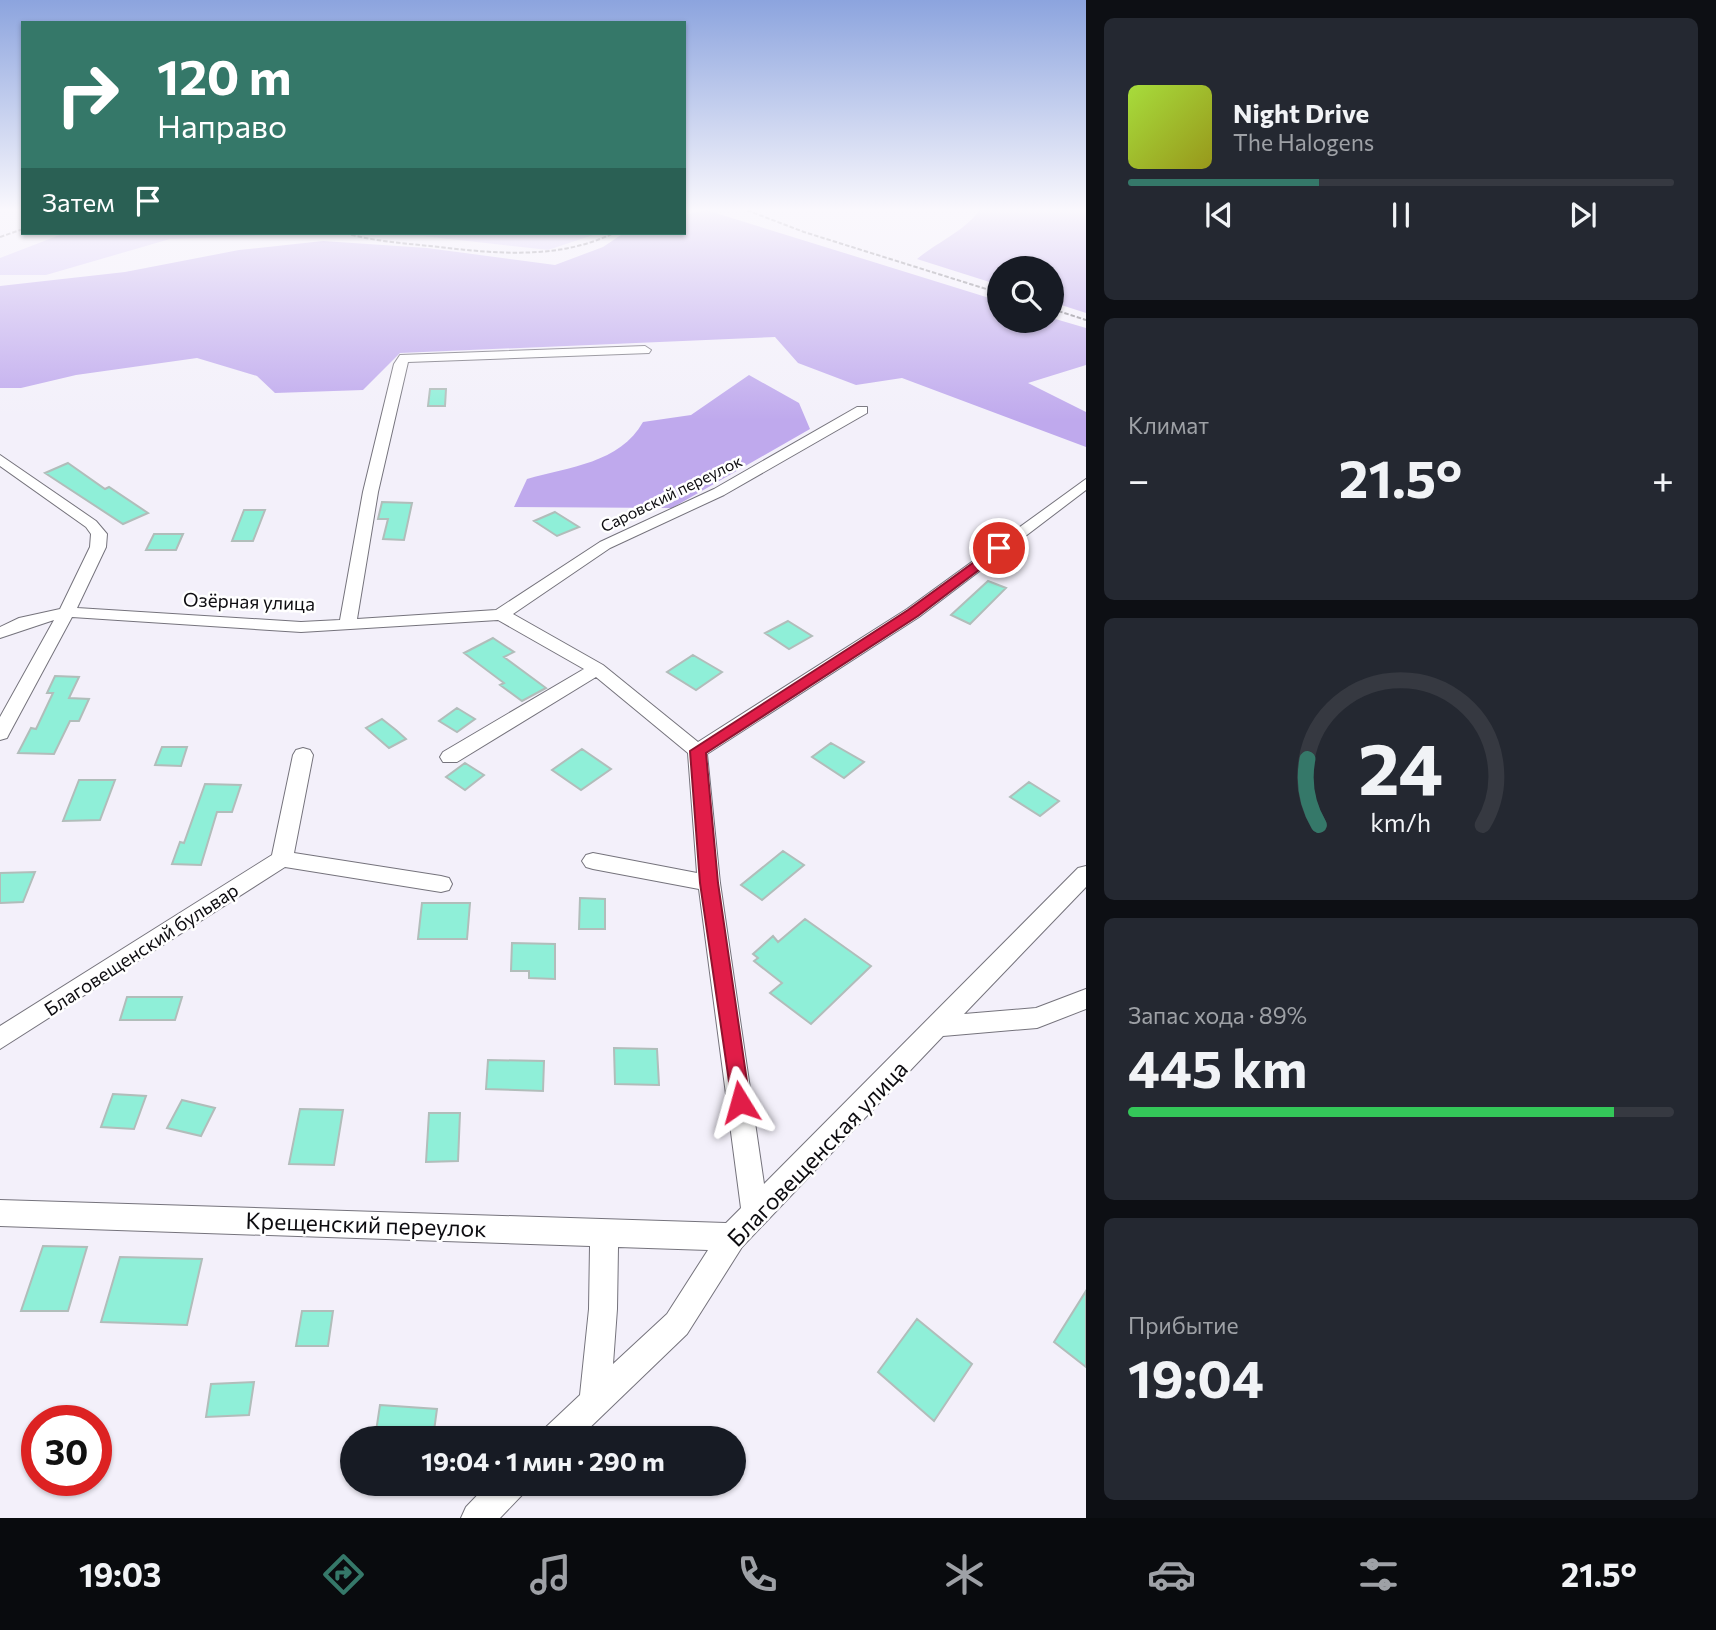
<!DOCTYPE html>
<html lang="ru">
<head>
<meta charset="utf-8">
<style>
  body { margin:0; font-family:Commissioner,sans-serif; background:#242831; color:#f1f3f6; height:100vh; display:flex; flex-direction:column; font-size:26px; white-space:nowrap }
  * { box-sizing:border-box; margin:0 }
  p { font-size:23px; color:#9ea1a6 }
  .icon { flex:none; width:38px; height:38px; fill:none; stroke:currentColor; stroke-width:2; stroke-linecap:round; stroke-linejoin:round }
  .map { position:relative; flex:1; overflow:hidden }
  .drawer { display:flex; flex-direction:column; gap:18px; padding:18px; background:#0d0f14; width:630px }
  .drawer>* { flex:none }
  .hud { position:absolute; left:21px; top:21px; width:665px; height:214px; border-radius:0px; box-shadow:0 2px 5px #0004; background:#357869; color:#fff; overflow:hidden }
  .controls { position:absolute; left:987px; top:256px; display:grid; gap:14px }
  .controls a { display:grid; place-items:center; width:77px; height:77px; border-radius:50%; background:#171b24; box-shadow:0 2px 5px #0004; font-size:35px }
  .speed { position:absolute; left:21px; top:1405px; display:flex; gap:14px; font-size:35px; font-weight:700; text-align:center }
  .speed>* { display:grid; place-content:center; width:91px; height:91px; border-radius:50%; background:#171b24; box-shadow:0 2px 5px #0004; line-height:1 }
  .speed .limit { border:10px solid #d22; background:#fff; color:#111 }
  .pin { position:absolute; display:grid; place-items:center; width:60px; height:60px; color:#fff; margin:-30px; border:4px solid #fff; border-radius:50%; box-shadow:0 2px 7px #0007 }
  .me { position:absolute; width:77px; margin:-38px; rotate:352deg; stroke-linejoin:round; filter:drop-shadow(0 0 5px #0008) }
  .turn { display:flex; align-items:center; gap:24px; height:147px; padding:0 21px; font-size:32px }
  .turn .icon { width:91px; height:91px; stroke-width:2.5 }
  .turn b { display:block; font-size:49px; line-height:60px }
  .then { display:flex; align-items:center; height:66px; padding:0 21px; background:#0003; gap:14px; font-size:26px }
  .big { font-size:52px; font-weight:700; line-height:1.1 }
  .drawer .tile { flex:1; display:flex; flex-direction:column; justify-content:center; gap:10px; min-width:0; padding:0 24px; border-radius:10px; background:#242831 }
  .drawer .dial { align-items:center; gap:0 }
  .dial svg { height:182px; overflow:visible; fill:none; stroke:#363941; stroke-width:7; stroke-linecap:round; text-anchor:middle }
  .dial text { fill:#f1f3f6; stroke:none }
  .song { display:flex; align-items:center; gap:21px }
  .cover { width:84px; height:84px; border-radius:10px; background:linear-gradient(135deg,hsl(80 70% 55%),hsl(60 70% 35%)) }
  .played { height:7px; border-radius:4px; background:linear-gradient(90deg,#357869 35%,#363941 35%) }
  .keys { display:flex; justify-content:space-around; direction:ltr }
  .heat { display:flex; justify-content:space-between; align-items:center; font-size:38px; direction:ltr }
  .charge { height:10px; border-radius:5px; background:linear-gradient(90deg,#34c759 89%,#363941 0) }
  .trip { position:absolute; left:340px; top:1426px; width:406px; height:70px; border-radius:35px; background:#171b24; box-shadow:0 2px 5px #0004; font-weight:700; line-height:70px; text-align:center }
  .dock { display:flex; height:112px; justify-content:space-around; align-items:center; background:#090b0e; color:#9ea1a6 }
  .dock .icon { width:49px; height:49px }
  .dock .on { color:#357869 }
  .dock b { font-size:32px; color:#f1f3f6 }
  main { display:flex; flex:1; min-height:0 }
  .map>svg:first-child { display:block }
  .green { fill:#d6c8f8 }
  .forest { fill:#bfa9ed }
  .building { fill:#8fefd8; stroke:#b1bdba; stroke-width:2 }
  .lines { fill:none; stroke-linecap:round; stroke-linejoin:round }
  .minor-casing { stroke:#75737c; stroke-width:2 }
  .path { stroke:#77757c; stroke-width:2; stroke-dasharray:4.5 2; stroke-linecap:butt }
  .minor { fill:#fff; fill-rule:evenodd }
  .route { fill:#e11d48; stroke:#92132f; stroke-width:2 }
  .labels { text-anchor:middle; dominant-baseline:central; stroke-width:5; stroke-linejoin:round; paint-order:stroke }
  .far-street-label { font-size:16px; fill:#0d0c10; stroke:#fff }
  .street-label { font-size:19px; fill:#0d0c10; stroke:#fff }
  .near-street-label { font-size:23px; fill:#0d0c10; stroke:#fff }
</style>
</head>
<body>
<main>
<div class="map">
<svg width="1086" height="1518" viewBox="0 0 1086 1518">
  <rect width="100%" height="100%" fill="#f3f0fa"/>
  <path class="green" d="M65,233H599L548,250L423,236L303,234L170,239L46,275H0V258Z"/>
  <path class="forest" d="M981,208H1086V313L1052,302V268H999V285L917,259C937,242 966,231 981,208Z
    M706,210L999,301V320H1052V318L1086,328V365L1028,383L1086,412V447L902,378L856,385L798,363L775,337L400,353L363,390L275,393L257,376L197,358L76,375L21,388H0V286L125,272L239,250L323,241L427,248L555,265L603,247L624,233H684V215Z
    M749,375L799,403L810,429L672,508L514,507L527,479C569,467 620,463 643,422L691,415Z"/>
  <path class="building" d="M430,389H446L445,406H428Z
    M68,463L105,489L109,487L148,513L123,524L45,473Z
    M382,502L412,503L404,540L383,539L388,519H378Z
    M244,510H265L253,541H232Z
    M555,512L579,527L557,536L534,521Z
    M154,534H183L176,550H146Z
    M988,581L1006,588L970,624L951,615Z
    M788,621L812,636L789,649L765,633Z
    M493,638L514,652L504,657L546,688L522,701L500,685L504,683L464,653Z
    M693,655L722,672L696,690L667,672Z
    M55,676L79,677L69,698L89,699L79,721H70L54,754L18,753L31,728L36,729L53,693H47Z
    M457,708L475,719L457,732L439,721Z
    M382,719L396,730L406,739L389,748L366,728Z
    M831,743L864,762L844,778L812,757Z
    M162,747H187L181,766L155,765Z
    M582,749L611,769L581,790L552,770Z
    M465,763L484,775L465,790L446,777Z
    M79,780H115L100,820L63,821Z
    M1029,782L1059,801L1040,816L1010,797Z
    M205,784L241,785L232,812H217L201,865L172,864L180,842L184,843Z
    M783,851L804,865L762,900L741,885Z
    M35,872L23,902L0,903V873Z
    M580,898L605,899V929H579Z
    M422,903H470L467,939H418Z
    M805,919L871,966L811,1024L770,993L782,983L754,961L758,958L753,954L773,936L778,942Z
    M512,943L555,944V979L529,978V971H511Z
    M127,997H182L175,1020H120Z
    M614,1048L657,1049L659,1085L615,1084Z
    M488,1060L544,1061L543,1091L486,1089Z
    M113,1094L146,1096L134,1129L101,1127Z
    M182,1100L215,1108L201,1136L167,1128Z
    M300,1109L343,1110L334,1165L289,1164Z
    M429,1113H460L458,1161L426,1162Z
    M43,1246L87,1247L68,1311H21Z
    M120,1257L202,1259L187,1325L101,1322Z
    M1086,1291V1367L1054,1342Z
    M302,1311H333L328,1346H296Z
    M917,1319L972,1364L934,1421L878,1372Z
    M254,1382L249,1415L206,1417L211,1384Z
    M380,1405L437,1409L433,1438H375Z"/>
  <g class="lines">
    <defs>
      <path id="minor" d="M645,346L651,350L649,353L408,362L378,492L357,619L496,610L600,542L714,489L857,407H867V413L724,495L610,548L513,614L603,665L698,742L907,609L1086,479V490L919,617L707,754L720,883L764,1184L1078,868L1086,866V887L964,1014L1036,1008L1086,989V1009L1037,1028L943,1036L742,1247L687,1334L579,1438H542L546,1427L580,1395L589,1309L590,1246L0,1226V1200L726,1223L741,1208L699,889L593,869L586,867L582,861L586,855L593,853L697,873L688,753L596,677L457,762H443L440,757L443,752L584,669L498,620L301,632L72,617L9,734L7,738L0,740V717L54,620L0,638V627L19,618L60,609L90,547L91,534L86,527L0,466V455L96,521L107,534L106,547L77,608L301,622L340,620L363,492L394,364L400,355ZM618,1247L708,1250L667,1314L613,1364L617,1309Z
        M303,748L310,750L313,755L294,853L441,876L449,878L452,884L449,890L441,892L285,867L0,1049V1026L272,855L293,755L296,750Z
        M488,1484H527L522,1495L500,1518H461L466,1507Z"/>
    </defs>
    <use href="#minor" class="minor-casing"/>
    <path class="path" d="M741,208L804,232L999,293
      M345,233C372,241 401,243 430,246C492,253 556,261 614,233
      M0,237L23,229
      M1052,309L1086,320"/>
    <use href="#minor" class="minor"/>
  </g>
  <linearGradient id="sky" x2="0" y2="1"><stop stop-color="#8ca4de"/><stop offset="0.5" stop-color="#faf8fd"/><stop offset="1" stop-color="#faf8fd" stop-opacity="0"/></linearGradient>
  <rect width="1086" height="420" fill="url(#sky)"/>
  <path class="route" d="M999,544L1006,548L1004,551L918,616L706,753L718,883L750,1102L747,1109L740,1111L733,1109L700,883L690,751L908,610Z"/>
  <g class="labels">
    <g class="far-street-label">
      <text transform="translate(671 493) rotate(-26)">Саровский переулок</text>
    </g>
    <g class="street-label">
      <text transform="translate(249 601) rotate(2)">Озёрная улица</text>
      <text transform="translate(141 949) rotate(-33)">Благовещенский бульвар</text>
    </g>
    <g class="near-street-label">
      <text transform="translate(817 1153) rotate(-46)">Благовещенская улица</text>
      <text transform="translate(366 1224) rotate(2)">Крещенский переулок</text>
    </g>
  </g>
</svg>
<div class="controls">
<a><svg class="icon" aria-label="search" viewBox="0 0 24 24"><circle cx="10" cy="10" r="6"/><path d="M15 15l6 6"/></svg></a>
</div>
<div class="speed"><div class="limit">30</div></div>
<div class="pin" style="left:999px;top:548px;background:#d93025"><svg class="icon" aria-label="arrive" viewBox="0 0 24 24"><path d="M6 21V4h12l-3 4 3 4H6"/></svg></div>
<svg class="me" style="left:740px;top:1102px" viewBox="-20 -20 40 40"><path d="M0-17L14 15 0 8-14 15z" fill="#e11d48" stroke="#fff" stroke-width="4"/></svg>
<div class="trip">19:04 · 1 мин · 290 m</div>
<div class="hud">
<div class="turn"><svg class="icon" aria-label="right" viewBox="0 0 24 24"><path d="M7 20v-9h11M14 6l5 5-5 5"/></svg><div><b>120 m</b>Направо</div></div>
<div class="then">Затем<svg class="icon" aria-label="arrive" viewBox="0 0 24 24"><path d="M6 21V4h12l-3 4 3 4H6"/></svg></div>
</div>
</div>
<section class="drawer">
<div class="tile">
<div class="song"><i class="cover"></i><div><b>Night Drive</b><p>The Halogens</p></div></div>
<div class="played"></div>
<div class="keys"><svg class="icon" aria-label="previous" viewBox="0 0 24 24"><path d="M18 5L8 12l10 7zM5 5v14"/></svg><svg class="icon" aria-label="pause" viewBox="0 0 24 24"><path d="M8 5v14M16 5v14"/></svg><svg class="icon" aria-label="next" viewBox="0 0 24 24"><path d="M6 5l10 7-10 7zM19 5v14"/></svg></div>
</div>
<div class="tile"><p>Климат</p>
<div class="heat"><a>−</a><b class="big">21.5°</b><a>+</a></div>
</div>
<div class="tile dial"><svg viewBox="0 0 100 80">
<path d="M14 69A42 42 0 1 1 86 69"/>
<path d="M14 69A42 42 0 0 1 9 40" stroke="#357869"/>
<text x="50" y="56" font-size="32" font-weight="700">24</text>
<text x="50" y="72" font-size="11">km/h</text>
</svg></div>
<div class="tile"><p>Запас хода · 89%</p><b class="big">445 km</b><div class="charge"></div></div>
<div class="tile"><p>Прибытие</p><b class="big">19:04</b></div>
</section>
</main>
<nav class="dock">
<b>19:03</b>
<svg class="icon on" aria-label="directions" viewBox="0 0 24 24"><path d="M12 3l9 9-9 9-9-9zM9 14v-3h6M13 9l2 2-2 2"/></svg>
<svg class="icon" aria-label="music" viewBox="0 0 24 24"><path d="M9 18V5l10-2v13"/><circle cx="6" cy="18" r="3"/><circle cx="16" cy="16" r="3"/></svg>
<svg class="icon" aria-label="phone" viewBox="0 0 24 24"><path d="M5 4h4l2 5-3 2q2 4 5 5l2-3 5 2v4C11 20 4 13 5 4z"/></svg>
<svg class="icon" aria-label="climate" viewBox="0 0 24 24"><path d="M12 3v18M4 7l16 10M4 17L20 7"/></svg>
<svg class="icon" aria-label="car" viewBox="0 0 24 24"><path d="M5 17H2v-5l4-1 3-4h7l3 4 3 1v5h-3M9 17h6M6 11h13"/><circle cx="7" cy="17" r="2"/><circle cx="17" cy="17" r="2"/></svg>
<svg class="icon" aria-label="filters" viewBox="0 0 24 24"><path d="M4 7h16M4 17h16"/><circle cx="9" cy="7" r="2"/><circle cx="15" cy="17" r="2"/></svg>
<b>21.5°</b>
</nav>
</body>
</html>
